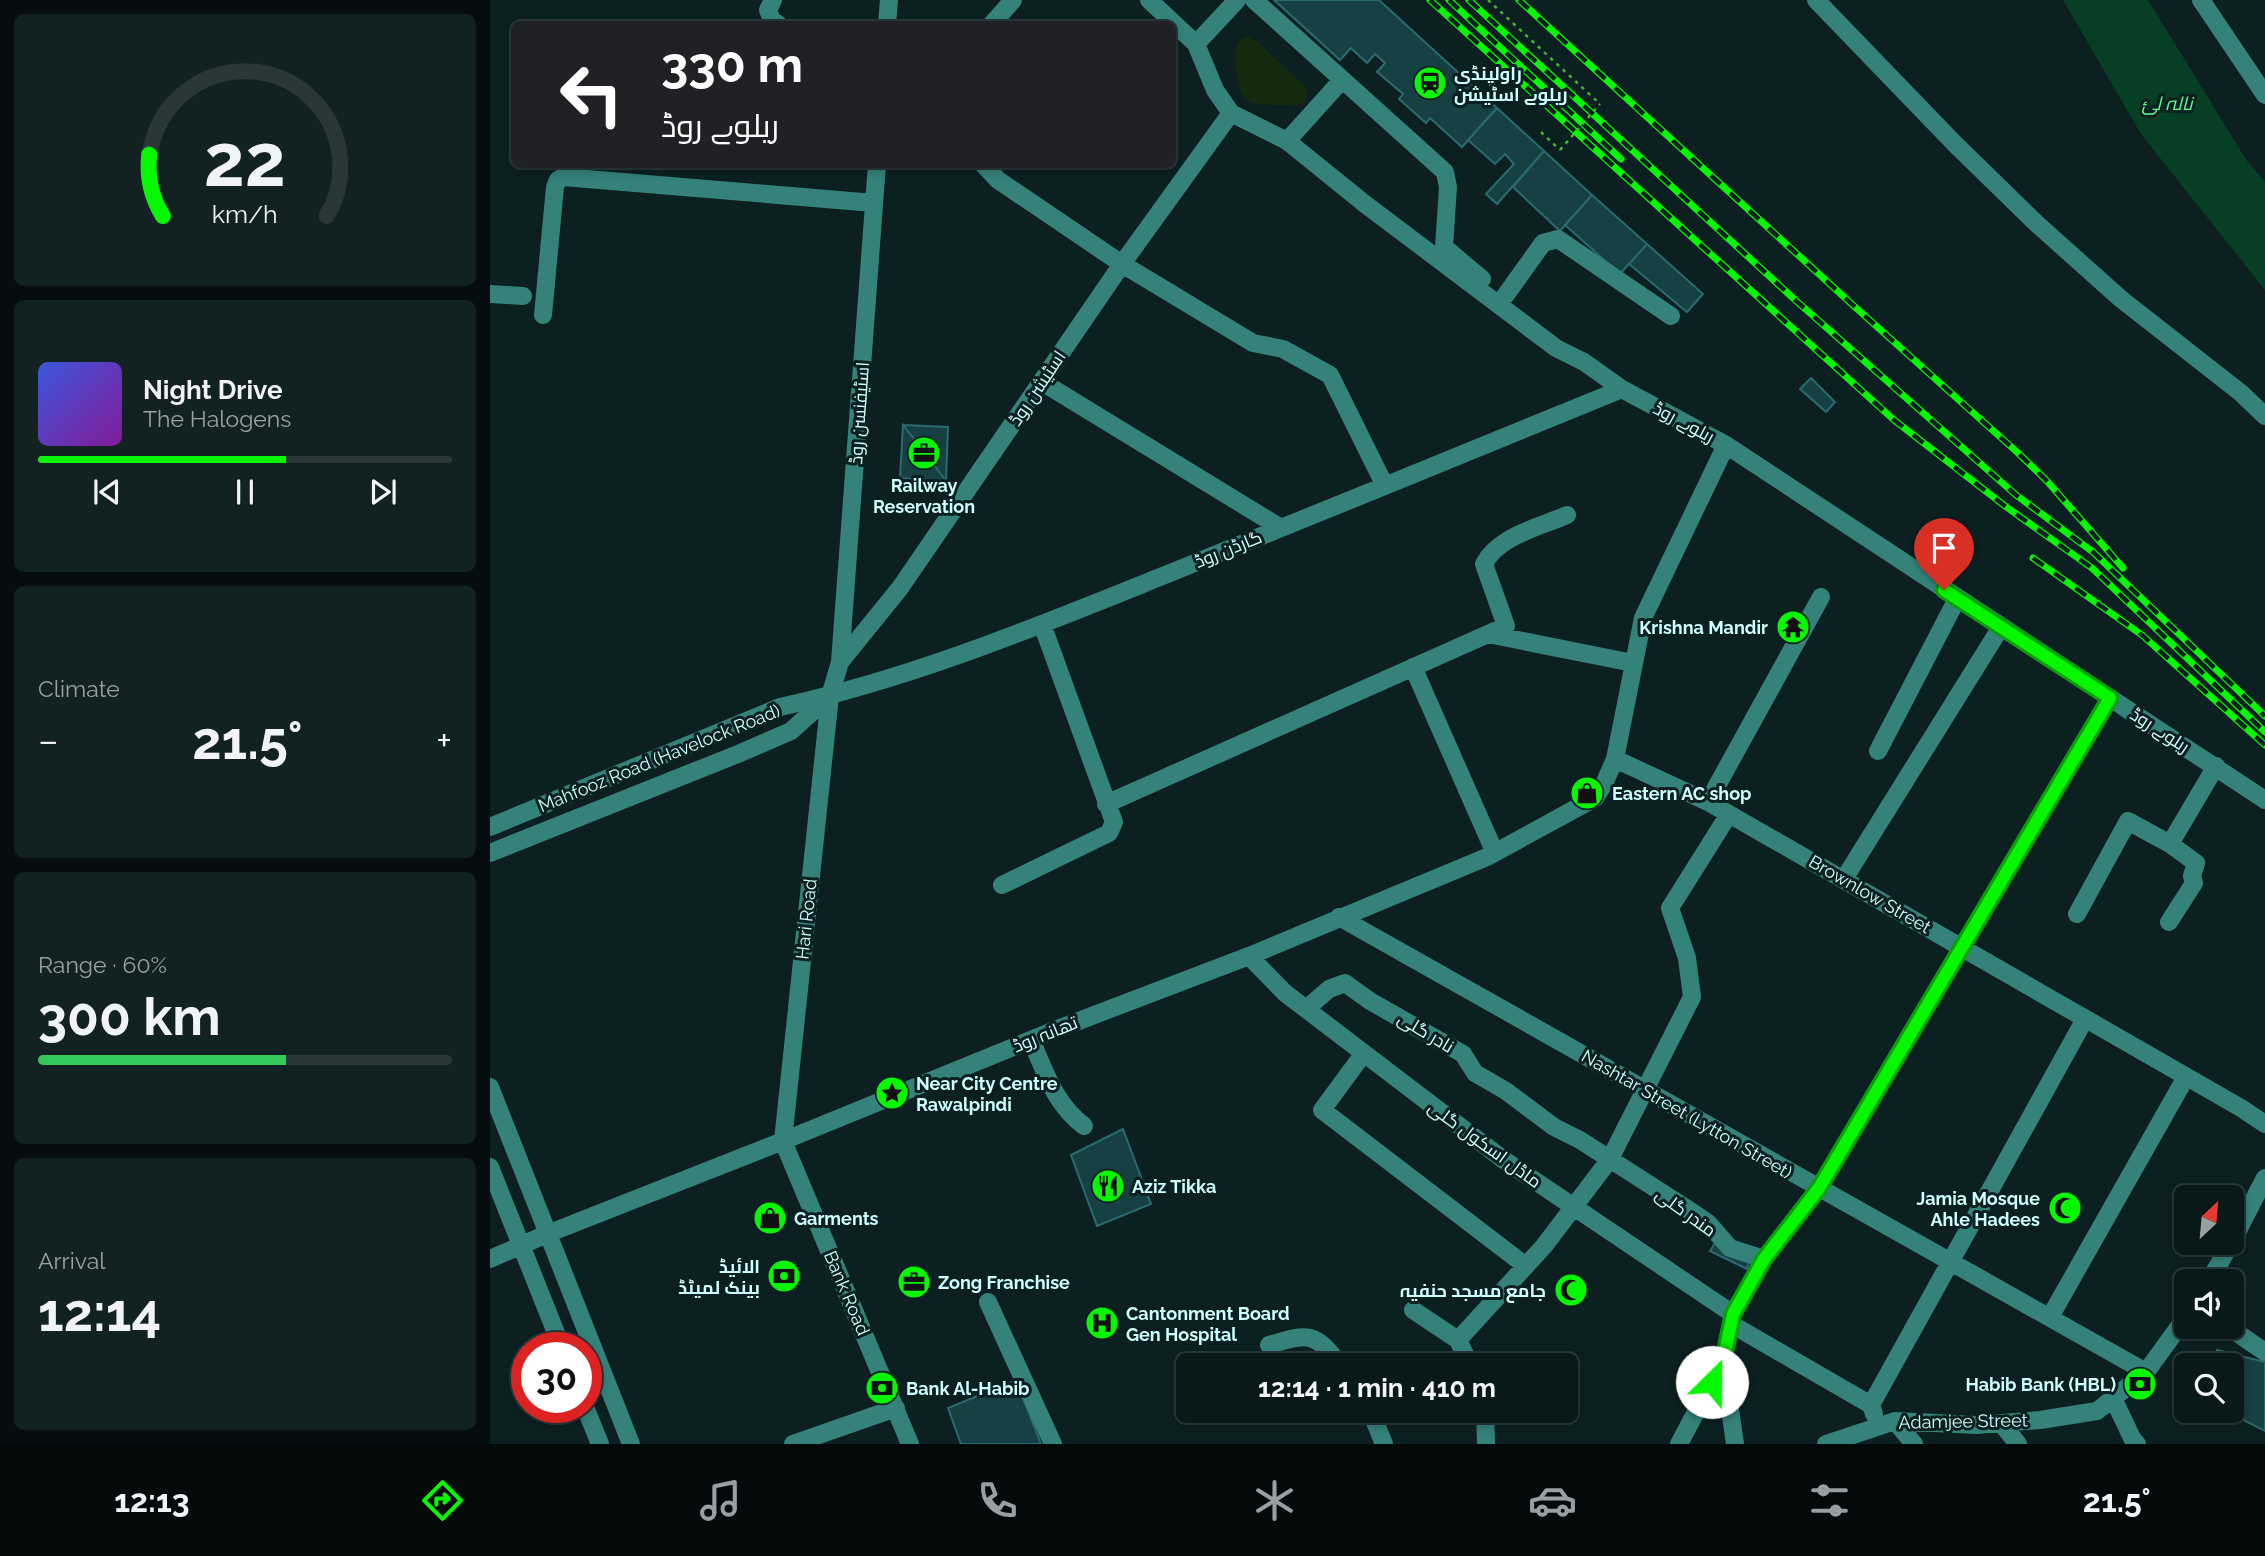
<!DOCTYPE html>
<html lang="en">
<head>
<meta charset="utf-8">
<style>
  body { margin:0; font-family:Raleway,Cairo,sans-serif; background:#122122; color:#f1f3f6; height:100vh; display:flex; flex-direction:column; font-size:26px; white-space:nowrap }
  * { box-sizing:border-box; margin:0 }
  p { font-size:23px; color:#99a0a2 }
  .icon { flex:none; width:38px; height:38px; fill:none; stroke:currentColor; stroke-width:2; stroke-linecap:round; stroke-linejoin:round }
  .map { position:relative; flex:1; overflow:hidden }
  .drawer { display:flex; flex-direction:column; gap:14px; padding:14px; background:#050d0e; width:490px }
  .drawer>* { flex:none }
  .top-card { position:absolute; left:21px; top:21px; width:665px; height:147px; border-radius:10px; box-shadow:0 4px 10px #0003,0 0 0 2px #293738; background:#202124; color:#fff; overflow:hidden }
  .needle { width:46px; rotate:26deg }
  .controls { position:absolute; left:1684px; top:1185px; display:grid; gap:14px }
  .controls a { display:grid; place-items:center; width:70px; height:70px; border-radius:10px; background:#091819; box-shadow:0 4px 10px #0003,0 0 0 2px #293738; font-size:35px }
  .speed { position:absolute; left:21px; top:1332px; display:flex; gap:14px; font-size:35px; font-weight:700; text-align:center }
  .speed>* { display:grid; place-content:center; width:91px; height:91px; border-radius:50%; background:#091819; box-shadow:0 4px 10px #0003,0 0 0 2px #293738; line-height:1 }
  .speed .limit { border:10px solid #d22; background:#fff; color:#111 }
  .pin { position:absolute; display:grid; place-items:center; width:60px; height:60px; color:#fff; margin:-72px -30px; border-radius:50% 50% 50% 0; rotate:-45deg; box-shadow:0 0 7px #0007 }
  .pin .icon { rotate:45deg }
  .me { position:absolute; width:77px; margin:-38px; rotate:23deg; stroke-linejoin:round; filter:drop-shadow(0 0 5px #0008) }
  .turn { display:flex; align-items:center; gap:24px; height:147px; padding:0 35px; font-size:32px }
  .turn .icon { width:91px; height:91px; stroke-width:2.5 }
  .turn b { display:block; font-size:49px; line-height:60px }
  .big { font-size:52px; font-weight:700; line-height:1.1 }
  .drawer .widget { flex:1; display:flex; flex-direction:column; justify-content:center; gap:10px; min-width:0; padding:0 24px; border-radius:10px; background:#122122 }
  .drawer .dial { align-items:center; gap:0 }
  .dial svg { height:182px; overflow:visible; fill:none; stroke:#293738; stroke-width:7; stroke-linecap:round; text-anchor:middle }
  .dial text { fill:#f1f3f6; stroke:none }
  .song { display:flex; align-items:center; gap:21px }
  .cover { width:84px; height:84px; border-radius:10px; background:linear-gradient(135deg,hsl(230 70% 55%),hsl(290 70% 35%)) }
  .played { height:7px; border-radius:4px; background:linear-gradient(90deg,#07f700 60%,#293738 60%) }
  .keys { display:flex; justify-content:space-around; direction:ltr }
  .heat { display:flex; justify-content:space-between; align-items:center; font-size:38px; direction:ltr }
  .charge { height:10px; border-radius:5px; background:linear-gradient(90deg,#34c759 60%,#293738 0) }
  .trip { position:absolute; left:686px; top:1353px; width:402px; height:70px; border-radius:10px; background:#091819; box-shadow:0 4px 10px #0003,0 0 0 2px #293738; font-weight:700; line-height:70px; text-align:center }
  .tab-bar { display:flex; height:112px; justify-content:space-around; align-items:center; background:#040a0a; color:#99a0a2 }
  .tab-bar .icon { width:49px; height:49px }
  .tab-bar .on { color:#07f700 }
  .tab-bar b { font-size:32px; color:#f1f3f6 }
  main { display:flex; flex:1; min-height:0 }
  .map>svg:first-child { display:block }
  .green { fill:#142b0f }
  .water { fill:#073f24 }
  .building { fill:#174043; stroke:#296b70; stroke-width:2 }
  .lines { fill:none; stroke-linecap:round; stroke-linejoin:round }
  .path { stroke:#43b629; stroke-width:2.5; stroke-dasharray:3.5 5; stroke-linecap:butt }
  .minor { stroke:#35827b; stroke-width:18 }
  .rail-casing { stroke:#07f700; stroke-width:7 }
  .rail { stroke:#0c2021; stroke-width:4.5; stroke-dasharray:13; stroke-linecap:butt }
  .path-bridge { stroke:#43b629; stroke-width:2.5; stroke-dasharray:3.5 5; stroke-linecap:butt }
  .route-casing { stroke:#05a100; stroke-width:18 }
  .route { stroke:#07f700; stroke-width:12 }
  .labels { text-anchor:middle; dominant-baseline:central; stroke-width:6; stroke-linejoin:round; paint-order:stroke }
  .poi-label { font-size:18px; font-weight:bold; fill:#ccfffe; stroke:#0c2021; text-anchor:start }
  .street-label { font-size:18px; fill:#ccfffe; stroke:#0c2021 }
  .water-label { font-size:19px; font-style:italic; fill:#5aff92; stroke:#0c2021 }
</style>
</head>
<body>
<main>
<section class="drawer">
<div class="widget dial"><svg viewBox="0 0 100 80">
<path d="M14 69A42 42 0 1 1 86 69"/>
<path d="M14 69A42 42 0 0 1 8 42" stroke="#07f700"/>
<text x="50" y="56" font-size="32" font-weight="700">22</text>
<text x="50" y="72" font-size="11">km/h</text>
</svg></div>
<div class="widget">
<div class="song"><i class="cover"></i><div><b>Night Drive</b><p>The Halogens</p></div></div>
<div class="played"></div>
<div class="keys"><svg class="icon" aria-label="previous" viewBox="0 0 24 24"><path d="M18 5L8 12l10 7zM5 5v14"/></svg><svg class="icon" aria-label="pause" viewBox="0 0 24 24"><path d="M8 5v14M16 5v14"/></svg><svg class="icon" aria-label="next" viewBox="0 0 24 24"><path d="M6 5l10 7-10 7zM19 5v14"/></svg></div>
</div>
<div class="widget"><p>Climate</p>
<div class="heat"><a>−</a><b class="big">21.5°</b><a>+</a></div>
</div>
<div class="widget"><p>Range · 60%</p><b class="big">300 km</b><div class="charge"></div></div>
<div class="widget"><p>Arrival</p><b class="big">12:14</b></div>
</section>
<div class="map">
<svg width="1775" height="1444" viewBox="0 0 1775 1444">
  <rect width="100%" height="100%" fill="#0c2021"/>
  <path class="green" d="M757,37L767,41L815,87L818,95L815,103C806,107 797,105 787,105C755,104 749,101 746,68C746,58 743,50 749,41Z"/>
  <path class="water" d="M1573,0H1658L1757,161L1775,182V290L1651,134Z"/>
  <path class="building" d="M784,0H889L1007,108L972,147L940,118L936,123L909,99L913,94L887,72L895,63L885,54L877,63L861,48L850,60Z
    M1007,108L1054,151L1007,204L996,194L1024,164L1015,154L1005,164L978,140Z
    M1054,151L1102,195L1070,231L1023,187Z
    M1102,195L1157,244L1130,274L1075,225Z
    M1157,244L1213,294L1197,312L1139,264Z
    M1321,378L1345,402L1336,412L1310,389Z
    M413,425L458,427L456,481L410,478Z
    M413,425L435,453L456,481L410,478Z
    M633,1129L661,1204L607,1226L581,1155Z
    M1225,1243L1260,1258L1257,1269L1220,1251Z
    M1727,1350L1775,1362V1431L1734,1410H1741V1365H1724Z
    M526,1380L551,1444H471L458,1408Z"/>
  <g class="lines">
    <path class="path" d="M998,0L1110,104
      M1051,132L1070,150"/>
    <path class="minor" d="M283,0L278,10L282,20L288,24
      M659,0L706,44L725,90L741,113L797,141L875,204L1066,348L1094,362L1132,389L1236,445L1775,800
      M764,0L955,172L958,187L954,247L992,279
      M1326,0L1465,144L1547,224L1631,299L1751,393L1775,416
      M1711,0L1775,95
      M397,24L399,0
      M502,24L523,0
      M706,44L747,0
      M797,141L852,80
      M493,164L508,180L632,264L763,343L793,349L840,375L895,486
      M0,294L33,296
      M1015,296L1053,243L1068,239L1181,316
      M53,315L65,187L68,180L73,177L384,203
      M552,382L791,528
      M998,634L1143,663
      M350,662L410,588L632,264L741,113
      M923,667L1005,853
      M340,696L293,1141L420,1444
      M1388,751L1467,599
      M1125,759L1218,802L1751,1108L1775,1124
      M1218,802L1331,597
      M616,804L1016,626L994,564C1008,536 1050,527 1077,515
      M0,827L290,707C424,678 553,624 680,573C831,512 981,451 1132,389
      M1680,844L1726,766
      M0,853L248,754L301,731L340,696L350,662L387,164
      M1354,879L1511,627
      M512,885L619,833L624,822L552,624
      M1587,914L1638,821L1680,844L1706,863L1702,876L1704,883L1679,922
      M849,917L1656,1372
      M759,956L795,993L1014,1160L1243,1314
      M816,1009L839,989L855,983L880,1001L973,1054L985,1073L1016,1091L1064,1127L1090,1140L1196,1208L1218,1223L1240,1248L1274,1259
      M541,1040C556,1073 564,1103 594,1126
      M874,1053L832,1110L1036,1266
      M0,1087L141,1444
      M0,1167L72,1348
      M0,1259L57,1234L293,1141L565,1030L759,956L997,857L1105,798L1114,784L1125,759L1153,618L1236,445
      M1719,1281L1743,1240L1775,1178
      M498,1302L563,1444
      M923,1310L968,1340L980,1365
      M1560,1317L1696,1077
      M1241,1324L1381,1405L1384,1414
      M1737,1326L1775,1352
      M968,1340L1054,1246L1120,1159L1202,997L1197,958L1180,908L1239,814
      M779,1345C817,1334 824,1330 850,1365
      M1623,1398L1642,1438L1647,1444
      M1381,1405L1595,1019
      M95,1407L110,1444
      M880,1410L894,1444
      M995,1410L996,1444
      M1405,1421L1424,1444
      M1511,1423L1528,1444
      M303,1444L406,1408
      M1189,1444L1233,1361
      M1245,1444L1233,1361L1243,1314L1274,1259L1329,1188L1620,698
      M1336,1444L1405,1421L1486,1425L1550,1420L1607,1411L1656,1372L1696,1317"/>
    <defs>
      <path id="rail" d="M940,0L1404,420L1515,506L1602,568L1775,732
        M959,0L1131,159
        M979,0L1303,298L1526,495L1603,552L1775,716
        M1029,0L1365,307L1527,452L1557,481L1633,568
        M1543,558L1652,635L1775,745"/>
    </defs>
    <use href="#rail" class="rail-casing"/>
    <use href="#rail" class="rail"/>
    <path class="path-bridge" d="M1070,150L1110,104"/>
  </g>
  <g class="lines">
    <defs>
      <path id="route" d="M1222,1382L1233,1361L1243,1314L1274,1259L1329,1188L1620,698L1454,590"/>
    </defs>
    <use href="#route" class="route-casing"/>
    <use href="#route" class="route"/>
  </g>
  <defs>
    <symbol id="station-disc" viewBox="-11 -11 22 22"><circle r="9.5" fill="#07f700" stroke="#0c2021"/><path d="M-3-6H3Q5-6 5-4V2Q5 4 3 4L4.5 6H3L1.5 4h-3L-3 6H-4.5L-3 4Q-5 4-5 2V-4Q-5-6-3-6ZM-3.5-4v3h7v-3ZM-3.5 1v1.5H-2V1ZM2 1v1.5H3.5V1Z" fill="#111"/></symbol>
    <symbol id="office-disc" viewBox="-11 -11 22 22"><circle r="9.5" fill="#07f700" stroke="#0c2021"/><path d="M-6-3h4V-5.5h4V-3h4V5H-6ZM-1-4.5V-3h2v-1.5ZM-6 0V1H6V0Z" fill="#111"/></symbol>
    <symbol id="temple-disc" viewBox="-11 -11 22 22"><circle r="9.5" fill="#07f700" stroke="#0c2021"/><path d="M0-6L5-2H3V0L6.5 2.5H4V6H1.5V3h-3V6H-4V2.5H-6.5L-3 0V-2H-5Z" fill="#111"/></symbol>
    <symbol id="shop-disc" viewBox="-11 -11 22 22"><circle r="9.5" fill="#07f700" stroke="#0c2021"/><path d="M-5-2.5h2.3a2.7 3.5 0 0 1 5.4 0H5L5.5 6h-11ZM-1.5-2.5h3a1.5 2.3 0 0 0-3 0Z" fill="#111"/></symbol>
    <symbol id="sight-disc" viewBox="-11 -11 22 22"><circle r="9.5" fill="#07f700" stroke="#0c2021"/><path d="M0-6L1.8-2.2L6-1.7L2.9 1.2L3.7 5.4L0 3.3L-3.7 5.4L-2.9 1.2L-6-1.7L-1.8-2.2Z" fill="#111"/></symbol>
    <symbol id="restaurant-disc" viewBox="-11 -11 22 22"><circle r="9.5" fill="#07f700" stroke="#0c2021"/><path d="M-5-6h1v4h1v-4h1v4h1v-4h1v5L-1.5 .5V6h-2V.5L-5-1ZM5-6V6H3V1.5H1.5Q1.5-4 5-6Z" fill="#111"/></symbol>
    <symbol id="mosque-disc" viewBox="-11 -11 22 22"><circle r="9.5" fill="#07f700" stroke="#0c2021"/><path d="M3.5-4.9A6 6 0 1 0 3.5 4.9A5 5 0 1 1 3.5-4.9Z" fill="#111"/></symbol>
    <symbol id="bank-disc" viewBox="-11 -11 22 22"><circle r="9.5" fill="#07f700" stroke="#0c2021"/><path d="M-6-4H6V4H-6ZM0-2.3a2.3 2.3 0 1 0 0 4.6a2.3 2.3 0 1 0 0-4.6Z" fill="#111"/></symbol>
    <symbol id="hospital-disc" viewBox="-11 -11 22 22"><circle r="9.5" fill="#07f700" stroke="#0c2021"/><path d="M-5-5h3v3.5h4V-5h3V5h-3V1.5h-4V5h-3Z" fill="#111"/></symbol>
  </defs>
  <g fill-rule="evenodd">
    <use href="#station-disc" x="921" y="64" width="38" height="38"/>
    <use href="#office-disc" x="415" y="434" width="38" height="38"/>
    <use href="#temple-disc" x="1284" y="608" width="38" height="38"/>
    <use href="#shop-disc" x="1078" y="774" width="38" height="38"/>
    <use href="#sight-disc" x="383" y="1074" width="38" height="38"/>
    <use href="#restaurant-disc" x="599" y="1167" width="38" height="38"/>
    <use href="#mosque-disc" x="1556" y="1189" width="38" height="38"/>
    <use href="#shop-disc" x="261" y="1199" width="38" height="38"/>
    <use href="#bank-disc" x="275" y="1257" width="38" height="38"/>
    <use href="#office-disc" x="405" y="1263" width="38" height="38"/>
    <use href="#mosque-disc" x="1062" y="1271" width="38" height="38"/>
    <use href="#hospital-disc" x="593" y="1304" width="38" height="38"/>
    <use href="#bank-disc" x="1631" y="1365" width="38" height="38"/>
    <use href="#bank-disc" x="373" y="1369" width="38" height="38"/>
  </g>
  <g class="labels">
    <g class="poi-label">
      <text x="964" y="73">راولپنڈی<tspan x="964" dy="21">ریلوے اسٹیشن</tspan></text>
      <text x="434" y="485" text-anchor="middle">Railway<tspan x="434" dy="21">Reservation</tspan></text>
      <text x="1278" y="627" text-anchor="end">Krishna Mandir</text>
      <text x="1122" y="793">Eastern AC shop</text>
      <text x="426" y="1083">Near City Centre<tspan x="426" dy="21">Rawalpindi</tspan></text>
      <text x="642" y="1186">Aziz Tikka</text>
      <text x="1550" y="1198" text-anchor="end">Jamia Mosque<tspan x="1550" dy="21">Ahle Hadees</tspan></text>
      <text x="304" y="1218">Garments</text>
      <text x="270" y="1266" text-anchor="end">الائیڈ<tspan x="270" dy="21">بینک لمیٹڈ</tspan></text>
      <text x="448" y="1282">Zong Franchise</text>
      <text x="1056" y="1290" text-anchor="end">جامع مسجد حنفیہ</text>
      <text x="636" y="1313">Cantonment Board<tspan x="636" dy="21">Gen Hospital</tspan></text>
      <text x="1626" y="1384" text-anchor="end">Habib Bank (HBL)</text>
      <text x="416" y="1388">Bank Al-Habib</text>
    </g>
    <g class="street-label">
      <text transform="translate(547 388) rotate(-56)">اسٹیشن روڈ</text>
      <text transform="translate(369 413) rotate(-86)">اسٹیفنسن روڈ</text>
      <text transform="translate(1194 422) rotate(28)">ریلوے روڈ</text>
      <text transform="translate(738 549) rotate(-22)">گارڈن روڈ</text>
      <text transform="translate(1670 730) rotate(33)">ریلوے روڈ</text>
      <text transform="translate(169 758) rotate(-22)">Mahfooz Road (Havelock Road)</text>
      <text transform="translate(1380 894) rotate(30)">Brownlow Street</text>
      <text transform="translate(316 919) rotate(-84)">Hari Road</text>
      <text transform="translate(936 1032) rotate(31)">نادر گلی</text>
      <text transform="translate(555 1034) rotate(-22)">تھانہ روڈ</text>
      <text transform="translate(1197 1114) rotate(30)">Nashtar Street (Lytton Street)</text>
      <text transform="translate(995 1144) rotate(36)">ماڈل اسکول گلی</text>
      <text transform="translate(1196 1212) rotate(36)">مندر گلی</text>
      <text transform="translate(357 1293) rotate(67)">Bank Road</text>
      <text transform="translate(1473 1421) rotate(-1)">Adamjee Street</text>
    </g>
    <g class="water-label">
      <text x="1677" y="103">نالہ لئ</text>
    </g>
  </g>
</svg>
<div class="controls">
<a><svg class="needle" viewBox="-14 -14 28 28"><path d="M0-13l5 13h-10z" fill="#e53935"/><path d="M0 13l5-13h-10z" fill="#99a0a2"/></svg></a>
<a><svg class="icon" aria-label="sound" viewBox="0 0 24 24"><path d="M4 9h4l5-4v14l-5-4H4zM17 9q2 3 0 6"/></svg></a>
<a><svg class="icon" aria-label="search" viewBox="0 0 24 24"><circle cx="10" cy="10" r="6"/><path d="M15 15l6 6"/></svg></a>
</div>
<div class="speed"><div class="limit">30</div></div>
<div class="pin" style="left:1454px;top:590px;background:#d93025"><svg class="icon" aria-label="arrive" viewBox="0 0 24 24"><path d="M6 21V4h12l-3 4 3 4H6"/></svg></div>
<svg class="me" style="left:1222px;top:1382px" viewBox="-20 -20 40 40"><circle r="19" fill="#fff"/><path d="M0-13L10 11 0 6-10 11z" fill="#07f700"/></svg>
<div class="trip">12:14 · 1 min · 410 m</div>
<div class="top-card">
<div class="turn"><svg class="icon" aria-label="left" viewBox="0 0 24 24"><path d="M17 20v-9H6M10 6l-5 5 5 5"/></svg><div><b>330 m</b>ریلوے روڈ</div></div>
</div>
</div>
</main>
<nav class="tab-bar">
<b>12:13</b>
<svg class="icon on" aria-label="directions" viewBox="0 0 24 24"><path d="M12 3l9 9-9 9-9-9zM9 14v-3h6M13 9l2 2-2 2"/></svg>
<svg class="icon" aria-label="music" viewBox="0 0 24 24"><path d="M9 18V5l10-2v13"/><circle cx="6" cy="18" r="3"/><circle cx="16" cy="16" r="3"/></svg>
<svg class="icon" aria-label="phone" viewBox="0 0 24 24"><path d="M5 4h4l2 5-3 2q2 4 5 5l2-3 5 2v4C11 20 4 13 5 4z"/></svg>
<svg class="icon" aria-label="climate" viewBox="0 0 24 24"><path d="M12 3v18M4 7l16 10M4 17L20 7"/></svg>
<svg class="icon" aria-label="car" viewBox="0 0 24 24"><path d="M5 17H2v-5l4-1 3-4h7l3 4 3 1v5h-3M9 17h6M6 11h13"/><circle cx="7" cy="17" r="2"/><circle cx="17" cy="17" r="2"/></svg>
<svg class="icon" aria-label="filters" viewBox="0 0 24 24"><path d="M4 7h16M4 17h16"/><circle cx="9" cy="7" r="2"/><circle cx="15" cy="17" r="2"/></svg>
<b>21.5°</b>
</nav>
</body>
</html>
